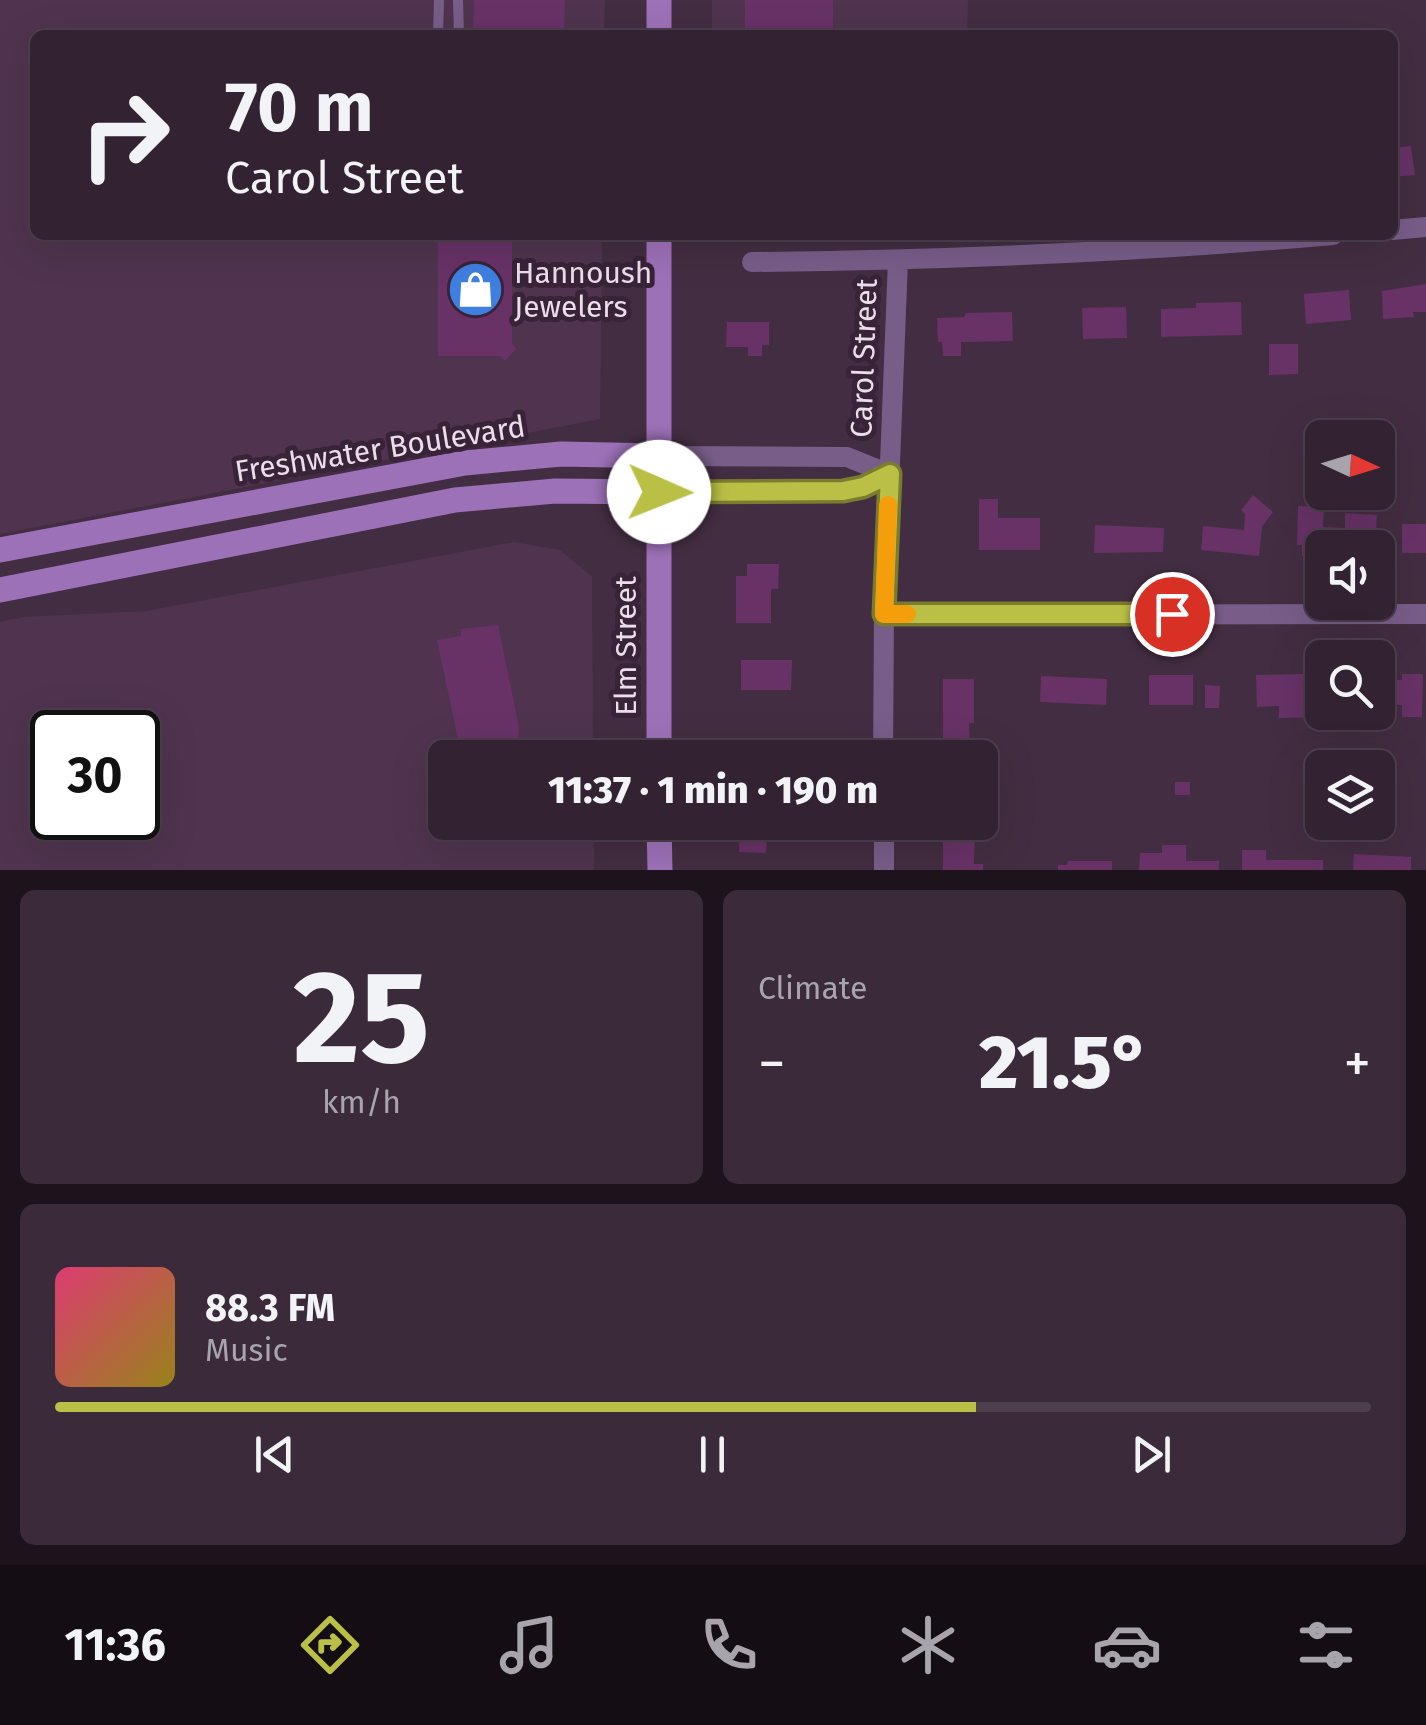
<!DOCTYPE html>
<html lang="en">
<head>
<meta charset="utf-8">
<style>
  body { margin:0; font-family:"Fira Sans",sans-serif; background:#3a2a3a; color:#f1f3f6; height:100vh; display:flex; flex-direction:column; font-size:38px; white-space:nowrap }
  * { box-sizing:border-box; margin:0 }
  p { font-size:32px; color:#a8a4ac }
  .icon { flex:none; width:55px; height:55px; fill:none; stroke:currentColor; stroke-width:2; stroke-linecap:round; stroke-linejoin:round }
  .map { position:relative; height:870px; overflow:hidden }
  .details { display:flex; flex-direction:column; gap:20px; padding:20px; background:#1c131c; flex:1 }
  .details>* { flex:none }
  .banner { position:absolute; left:30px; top:30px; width:1368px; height:210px; border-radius:15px; box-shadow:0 10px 40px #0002,0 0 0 2px #4d3f4d; background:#322232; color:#f1f3f6; overflow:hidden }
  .needle { width:65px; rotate:94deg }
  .fabs { position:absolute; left:1305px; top:420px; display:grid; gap:20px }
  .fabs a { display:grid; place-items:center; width:90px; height:90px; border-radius:15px; background:#322232; box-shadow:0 10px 40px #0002,0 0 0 2px #4d3f4d; font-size:50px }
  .speed { position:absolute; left:30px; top:710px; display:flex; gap:20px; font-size:50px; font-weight:700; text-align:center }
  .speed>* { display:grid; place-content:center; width:130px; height:130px; border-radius:50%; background:#322232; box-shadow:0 10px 40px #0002,0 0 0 2px #4d3f4d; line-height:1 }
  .speed .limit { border:5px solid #111; border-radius:15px; background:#fff; color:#111 }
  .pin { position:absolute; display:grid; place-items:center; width:85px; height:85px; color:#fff; margin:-42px; border:5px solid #fff; border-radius:50%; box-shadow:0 2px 10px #0007 }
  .me { position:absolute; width:110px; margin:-55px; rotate:91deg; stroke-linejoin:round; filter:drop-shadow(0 0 8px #0008) }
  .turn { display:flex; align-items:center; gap:35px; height:210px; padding:0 30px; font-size:45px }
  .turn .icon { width:130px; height:130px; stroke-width:2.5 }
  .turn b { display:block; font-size:70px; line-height:85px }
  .big { font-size:75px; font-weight:800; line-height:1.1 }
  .details .card { flex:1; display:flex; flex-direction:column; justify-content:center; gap:15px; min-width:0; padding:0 35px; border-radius:15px; background:#3a2a3a }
  .details .dial { align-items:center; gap:0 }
  .dial b { font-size:130px; line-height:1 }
  .song { display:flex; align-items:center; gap:30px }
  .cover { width:120px; height:120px; border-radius:15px; background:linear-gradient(135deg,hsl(340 70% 55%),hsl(50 70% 35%)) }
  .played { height:10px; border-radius:5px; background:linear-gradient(90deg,#bac045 70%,#4d3f4d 70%) }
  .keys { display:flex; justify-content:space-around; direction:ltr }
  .heat { display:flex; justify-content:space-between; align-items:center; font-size:55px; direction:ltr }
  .details .tiles { flex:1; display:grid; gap:20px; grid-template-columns:1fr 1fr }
  .card:last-child { grid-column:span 2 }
  .trip { position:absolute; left:428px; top:740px; width:570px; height:100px; border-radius:15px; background:#322232; box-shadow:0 10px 40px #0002,0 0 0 2px #4d3f4d; font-weight:800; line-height:100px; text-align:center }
  .tab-bar { display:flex; height:160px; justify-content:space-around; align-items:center; background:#140e14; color:#a8a4ac }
  .tab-bar .icon { width:70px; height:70px }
  .tab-bar .selected { color:#bac045 }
  .tab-bar b { font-size:45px; color:#f1f3f6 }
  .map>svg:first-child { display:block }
  .built { fill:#50344f; fill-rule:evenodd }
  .building { fill:#683267 }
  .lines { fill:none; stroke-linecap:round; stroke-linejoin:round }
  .lane { stroke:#785d89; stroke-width:10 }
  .street { stroke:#785d89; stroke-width:20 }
  .secondary { stroke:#9d71b8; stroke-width:25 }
  .route-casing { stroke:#797d2d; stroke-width:25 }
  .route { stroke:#bac045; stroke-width:18 }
  .slow { stroke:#f59e0b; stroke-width:18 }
  .labels { text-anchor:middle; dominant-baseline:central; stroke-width:10; stroke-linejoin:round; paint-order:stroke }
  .poi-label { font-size:30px; fill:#ecddeb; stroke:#382338; text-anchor:start }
  .street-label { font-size:30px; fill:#ecddeb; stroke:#382338 }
</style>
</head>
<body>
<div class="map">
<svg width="1426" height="870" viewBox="0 0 1426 870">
  <rect width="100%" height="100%" fill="#432d42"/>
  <path class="built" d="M0,0H605L604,35H35V235H602L600,419L0,534Z
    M712,0H968L967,35H712Z
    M514,542L560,550L592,577L593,757L445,758V822L594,823V870H0V622L23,617L146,611ZM52,732H138V818H52Z"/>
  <path class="building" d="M474,0H565L564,35H473Z
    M745,0H833V35H745Z
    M1411,146L1415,175L1392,177V148Z
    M438,235H512V344L516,349L505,361L500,356H438Z
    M1426,284V312H1413L1414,317L1383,319L1382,291Z
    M1349,290L1351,320L1306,324L1304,294Z
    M1241,302L1242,335L1161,337V309L1196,308V303Z
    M1126,307L1127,338L1083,339L1082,308Z
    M1012,312L1013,341L961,342V356H943L942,342H938L937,318L964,317L966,313Z
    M727,322H769V345H762V356H748V347H726Z
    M1269,344H1298V374L1269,375Z
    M1253,495L1273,512L1262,527L1259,556L1201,550L1203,526L1244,530L1245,514L1241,510Z
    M979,499H998V518H1040V550H979Z
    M1298,506L1324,507L1323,527L1345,528V513L1377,515L1375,547L1322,548V557L1302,556V545H1297Z
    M1402,524H1426V553H1402Z
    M1095,525L1164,528L1163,552L1094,553Z
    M747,564H779L778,589H771V623H736V576H747Z
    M498,625L519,727L518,755L515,758H462L437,640L461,636V629Z
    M741,660H792L791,690H741Z
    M1303,674V691H1322L1323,717L1279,718V706L1257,707L1256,675Z
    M1402,674H1423L1422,717H1402V705H1378V680H1402Z
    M1149,675H1193V705H1149Z
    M1041,676L1107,679L1106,705L1040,702Z
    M943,679H974V723H969L970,745H943Z
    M1205,685L1220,686L1219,708H1205Z
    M1175,782H1190V795H1175Z
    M740,822H809V836L767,834L766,853L739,852Z
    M943,824H975L974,864H983V870H943Z
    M1162,845H1186V861H1219V870H1139L1140,853H1162Z
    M1242,850H1266V860H1323V870H1242Z
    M1354,854L1411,857V870H1353Z
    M1068,861H1112V870H1058V865H1067Z"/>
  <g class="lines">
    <path class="lane" d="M458,0L459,35
      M438,35L439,0"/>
    <path class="street" d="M1392,230L1426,227
      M752,262C946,260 1140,252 1333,235
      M659,456L847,457L889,474
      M659,492L843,491L863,487L889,474
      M884,615L1426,614
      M746,750H883
      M883,758L884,615L898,260
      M884,822V870"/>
    <path class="secondary" d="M659,0V35
      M0,550L465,463L561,454L659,456
      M0,590L455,500L555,491L659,492
      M659,758V235
      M659,822L660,870"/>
  </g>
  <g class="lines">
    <defs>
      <path id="route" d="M659,492L843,491L863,487L890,474L884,614H1172"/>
    </defs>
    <use href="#route" class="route-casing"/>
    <use href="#route" class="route"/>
    <path class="slow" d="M888,505L884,614H907"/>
  </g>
  <defs>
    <symbol id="shop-disc" viewBox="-11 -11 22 22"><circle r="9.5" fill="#3f7fe0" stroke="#382338"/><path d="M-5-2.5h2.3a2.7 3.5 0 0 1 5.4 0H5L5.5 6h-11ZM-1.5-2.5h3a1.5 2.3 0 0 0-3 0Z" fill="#fff"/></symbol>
  </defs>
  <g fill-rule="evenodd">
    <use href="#shop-disc" x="444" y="258" width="63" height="63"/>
  </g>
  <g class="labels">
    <g class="poi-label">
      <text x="514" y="273">Hannoush<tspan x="514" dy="34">Jewelers</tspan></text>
    </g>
    <g class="street-label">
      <text transform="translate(864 358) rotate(-88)">Carol Street</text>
      <text transform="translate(380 449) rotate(-9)">Freshwater Boulevard</text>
      <text transform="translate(626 646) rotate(-90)">Elm Street</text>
    </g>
  </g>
</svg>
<div class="fabs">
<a><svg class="needle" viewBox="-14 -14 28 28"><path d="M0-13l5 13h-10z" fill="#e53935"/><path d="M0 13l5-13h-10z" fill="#a8a4ac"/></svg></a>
<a><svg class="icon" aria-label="sound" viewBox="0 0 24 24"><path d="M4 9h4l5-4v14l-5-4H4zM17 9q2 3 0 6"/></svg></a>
<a><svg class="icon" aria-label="search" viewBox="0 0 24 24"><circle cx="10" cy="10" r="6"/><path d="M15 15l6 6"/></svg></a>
<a><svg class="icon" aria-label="layers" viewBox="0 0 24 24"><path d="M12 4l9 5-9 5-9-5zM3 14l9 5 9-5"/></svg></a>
</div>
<div class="speed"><div class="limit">30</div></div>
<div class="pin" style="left:1172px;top:614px;background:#d93025"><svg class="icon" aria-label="arrive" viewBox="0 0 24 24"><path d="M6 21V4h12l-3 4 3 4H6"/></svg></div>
<svg class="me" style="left:659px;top:492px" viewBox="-20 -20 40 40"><circle r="19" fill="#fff"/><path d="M0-13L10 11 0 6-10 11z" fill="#bac045"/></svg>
<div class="trip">11:37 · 1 min · 190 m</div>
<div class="banner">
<div class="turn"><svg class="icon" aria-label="right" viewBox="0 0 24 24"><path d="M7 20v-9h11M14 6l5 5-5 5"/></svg><div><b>70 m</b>Carol Street</div></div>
</div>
</div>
<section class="details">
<div class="tiles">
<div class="card dial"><b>25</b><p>km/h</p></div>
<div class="card"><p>Climate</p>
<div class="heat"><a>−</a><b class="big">21.5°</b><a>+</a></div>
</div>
<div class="card">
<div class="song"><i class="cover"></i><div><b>88.3 FM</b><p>Music</p></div></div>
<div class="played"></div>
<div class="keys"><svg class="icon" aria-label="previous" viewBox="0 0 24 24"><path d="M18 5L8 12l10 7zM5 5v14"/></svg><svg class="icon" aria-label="pause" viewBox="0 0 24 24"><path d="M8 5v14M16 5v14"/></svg><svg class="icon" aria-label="next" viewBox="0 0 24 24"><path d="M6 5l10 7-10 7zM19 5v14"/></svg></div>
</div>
</div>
</section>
<nav class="tab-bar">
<b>11:36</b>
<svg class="icon selected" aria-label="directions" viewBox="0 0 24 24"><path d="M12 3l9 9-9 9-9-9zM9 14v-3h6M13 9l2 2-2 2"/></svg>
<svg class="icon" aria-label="music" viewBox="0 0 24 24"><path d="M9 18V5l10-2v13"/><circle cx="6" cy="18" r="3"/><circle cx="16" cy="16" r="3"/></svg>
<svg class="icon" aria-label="phone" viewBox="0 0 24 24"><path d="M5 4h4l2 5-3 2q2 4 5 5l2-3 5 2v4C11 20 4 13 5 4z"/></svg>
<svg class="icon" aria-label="climate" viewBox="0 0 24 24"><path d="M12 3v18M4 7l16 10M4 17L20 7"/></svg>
<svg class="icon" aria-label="car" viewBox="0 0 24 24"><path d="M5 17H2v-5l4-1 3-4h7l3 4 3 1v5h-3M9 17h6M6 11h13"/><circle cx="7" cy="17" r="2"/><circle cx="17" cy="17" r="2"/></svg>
<svg class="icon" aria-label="filters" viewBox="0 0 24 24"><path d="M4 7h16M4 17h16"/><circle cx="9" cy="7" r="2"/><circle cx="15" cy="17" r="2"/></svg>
</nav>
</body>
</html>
